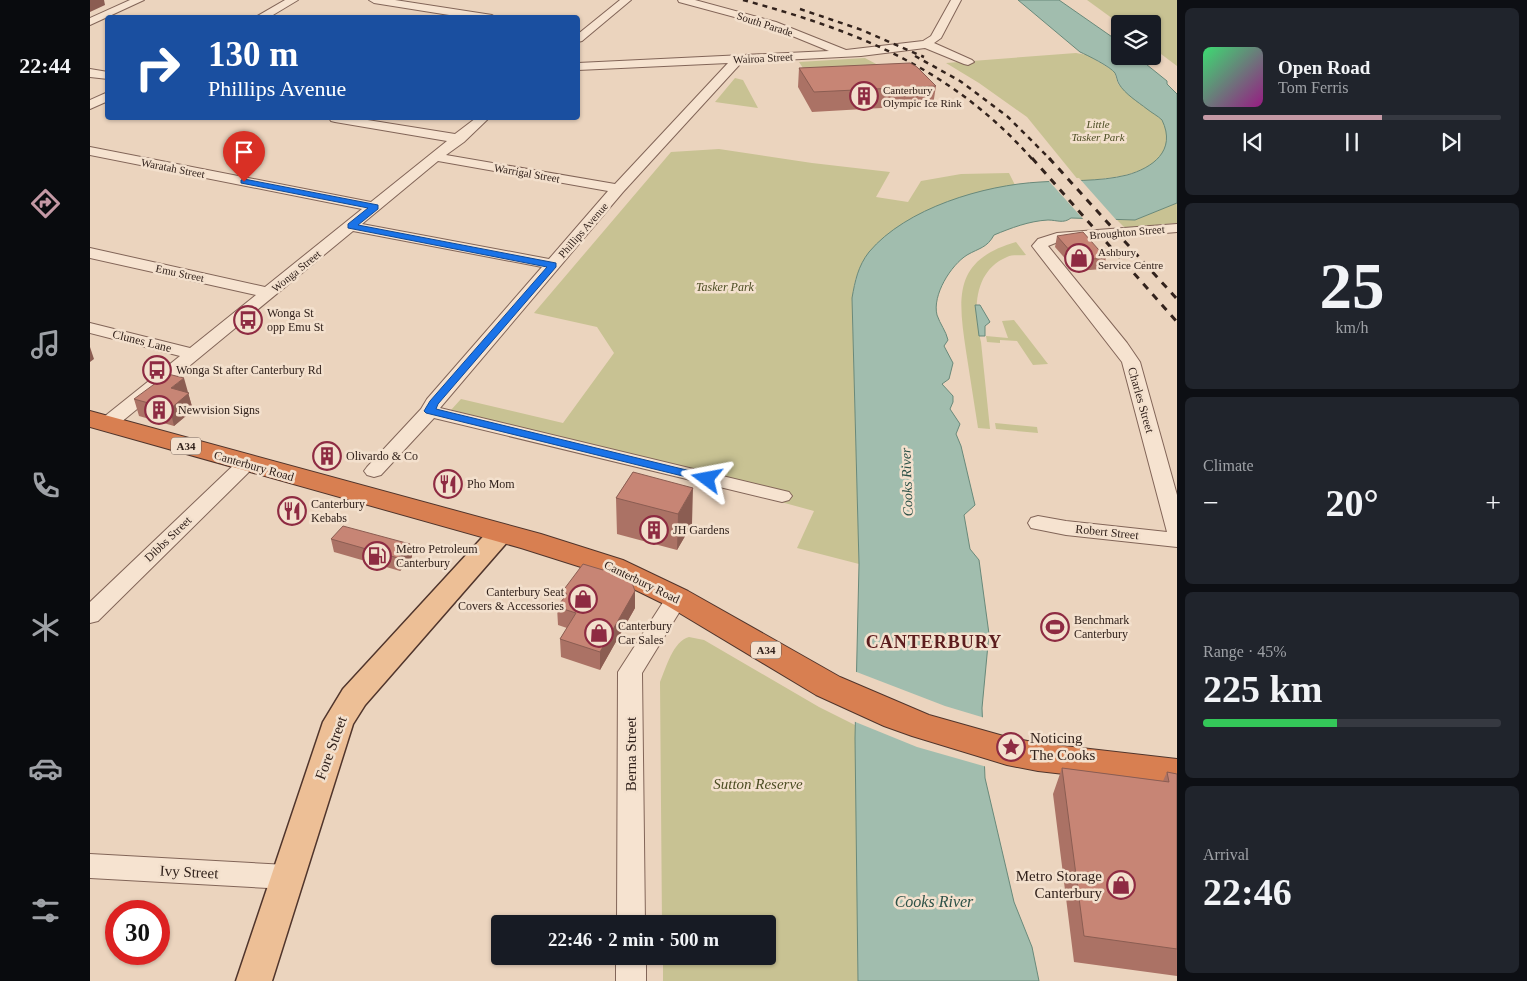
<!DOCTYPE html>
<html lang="en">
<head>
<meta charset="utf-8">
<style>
  body { margin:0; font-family:"Times New Roman",serif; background:#20242c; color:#f1f3f6; height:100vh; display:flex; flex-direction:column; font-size:19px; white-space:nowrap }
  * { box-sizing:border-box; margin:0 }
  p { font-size:16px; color:#9ea1a6 }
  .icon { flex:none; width:28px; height:28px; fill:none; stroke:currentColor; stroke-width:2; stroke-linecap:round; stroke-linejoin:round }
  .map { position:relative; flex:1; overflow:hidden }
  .panel { display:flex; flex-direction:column; gap:8px; padding:8px; background:#0d0f14; width:350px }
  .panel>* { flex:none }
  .banner { position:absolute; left:15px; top:15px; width:475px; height:105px; border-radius:5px; box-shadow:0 1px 4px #0004; background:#1a4fa0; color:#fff; overflow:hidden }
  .buttons { position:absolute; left:1021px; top:15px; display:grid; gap:10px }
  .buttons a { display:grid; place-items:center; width:50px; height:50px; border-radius:5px; background:#171b24; box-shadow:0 1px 4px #0004; font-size:25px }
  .speed { position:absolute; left:15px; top:900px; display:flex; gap:10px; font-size:25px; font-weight:700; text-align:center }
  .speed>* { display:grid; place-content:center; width:65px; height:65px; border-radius:50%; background:#171b24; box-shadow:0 1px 4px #0004; line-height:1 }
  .speed .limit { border:8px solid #d22; background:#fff; color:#111 }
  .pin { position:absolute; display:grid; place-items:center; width:42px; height:42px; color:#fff; margin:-51px -21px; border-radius:50% 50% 50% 0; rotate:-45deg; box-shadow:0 0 5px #0007 }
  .pin .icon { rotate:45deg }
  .me { position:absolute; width:55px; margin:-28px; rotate:283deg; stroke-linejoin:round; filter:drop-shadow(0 0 4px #0008) }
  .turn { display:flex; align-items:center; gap:18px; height:105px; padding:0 20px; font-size:22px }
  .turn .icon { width:65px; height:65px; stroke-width:2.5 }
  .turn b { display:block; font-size:35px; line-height:42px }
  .big { font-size:38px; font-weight:700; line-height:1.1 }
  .panel .tile { flex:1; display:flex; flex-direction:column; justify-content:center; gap:8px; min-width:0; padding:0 18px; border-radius:8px; background:#20242c }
  .panel .dial { align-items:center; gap:0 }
  .dial b { font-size:65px; line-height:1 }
  .song { display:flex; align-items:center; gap:15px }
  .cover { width:60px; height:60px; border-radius:8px; background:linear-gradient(135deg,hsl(140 70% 55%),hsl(310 70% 35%)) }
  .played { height:5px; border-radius:2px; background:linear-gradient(90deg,#c499a5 60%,#363941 60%) }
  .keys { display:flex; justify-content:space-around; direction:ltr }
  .heat { display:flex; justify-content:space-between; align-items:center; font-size:28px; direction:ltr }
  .charge { height:8px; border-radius:4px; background:linear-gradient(90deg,#34c759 45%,#363941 0) }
  .trip { position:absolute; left:401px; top:915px; width:285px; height:50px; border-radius:5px; background:#171b24; box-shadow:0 1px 4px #0004; font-weight:700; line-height:50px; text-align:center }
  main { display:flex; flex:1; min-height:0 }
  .tab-bar { display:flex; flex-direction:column; width:90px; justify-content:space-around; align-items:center; background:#090b0e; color:#9ea1a6 }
  .tab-bar .icon { width:35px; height:35px }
  .tab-bar .active { color:#c499a5 }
  .tab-bar b { font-size:22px; color:#f1f3f6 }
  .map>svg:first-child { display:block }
  .green { fill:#c8c293 }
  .water { fill:#a1bdae; stroke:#69897a }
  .pier { fill:#ebd4be }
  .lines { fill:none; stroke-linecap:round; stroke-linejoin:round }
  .minor-casing { stroke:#826558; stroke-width:2 }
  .major-casing { stroke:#50352c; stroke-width:3 }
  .highway-casing { stroke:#50352c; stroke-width:2 }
  .minor { fill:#f6e3d0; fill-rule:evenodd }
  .major { fill:#edbf96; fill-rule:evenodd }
  .highway { fill:#d87f51; fill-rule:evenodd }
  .rail-far1 { stroke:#32221c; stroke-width:2.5; stroke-dasharray:5 5; stroke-linecap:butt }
  .rail { stroke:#32221c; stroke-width:3; stroke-dasharray:7 7; stroke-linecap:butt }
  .wall { fill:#ab7265 }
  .shaded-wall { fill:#8b5d52 }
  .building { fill:#c78575; stroke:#8b5d52 }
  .route { fill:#1a73e8; stroke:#114b97 }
  .labels { text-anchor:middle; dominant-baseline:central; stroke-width:5; stroke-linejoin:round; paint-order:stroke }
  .far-street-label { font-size:11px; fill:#32221c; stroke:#f3e0cd }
  .far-poi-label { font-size:11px; fill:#32221c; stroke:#f3e0cd; text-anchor:start }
  .far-park-label { font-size:11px; font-style:italic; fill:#4c4d23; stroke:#f3e0cd }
  .shield { fill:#f3e0cd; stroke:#6c5b51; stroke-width:1 }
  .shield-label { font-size:11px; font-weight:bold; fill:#32221c }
  .park-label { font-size:12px; font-style:italic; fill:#4c4d23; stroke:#f3e0cd }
  .poi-label { font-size:12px; fill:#32221c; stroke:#f3e0cd; text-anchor:start }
  .street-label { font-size:12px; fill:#32221c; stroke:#f3e0cd }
  .water-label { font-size:14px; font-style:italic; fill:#2c5147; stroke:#f3e0cd }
  .near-poi-label { font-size:15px; fill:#32221c; stroke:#f3e0cd; text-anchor:start }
  .near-street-label { font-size:15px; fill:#32221c; stroke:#f3e0cd }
  .near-park-label { font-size:15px; font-style:italic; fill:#4c4d23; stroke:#f3e0cd }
  .near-water-label { font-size:16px; font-style:italic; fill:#2c5147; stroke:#f3e0cd }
  .district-label { font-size:18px; font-weight:bold; letter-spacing:1px; fill:#5c1d1e; stroke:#f3e0cd }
</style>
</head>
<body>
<main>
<nav class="tab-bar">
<b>22:44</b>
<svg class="icon active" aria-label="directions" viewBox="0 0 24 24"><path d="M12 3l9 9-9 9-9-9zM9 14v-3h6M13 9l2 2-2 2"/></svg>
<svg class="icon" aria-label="music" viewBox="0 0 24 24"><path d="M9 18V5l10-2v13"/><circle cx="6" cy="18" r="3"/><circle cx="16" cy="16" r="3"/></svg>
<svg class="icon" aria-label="phone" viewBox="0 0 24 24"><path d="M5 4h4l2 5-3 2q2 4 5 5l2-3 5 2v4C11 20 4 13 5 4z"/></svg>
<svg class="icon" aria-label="climate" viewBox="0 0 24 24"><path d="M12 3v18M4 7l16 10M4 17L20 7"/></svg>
<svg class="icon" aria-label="car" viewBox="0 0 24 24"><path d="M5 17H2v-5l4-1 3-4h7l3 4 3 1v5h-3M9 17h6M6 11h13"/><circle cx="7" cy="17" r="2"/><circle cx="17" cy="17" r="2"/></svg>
<svg class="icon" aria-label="filters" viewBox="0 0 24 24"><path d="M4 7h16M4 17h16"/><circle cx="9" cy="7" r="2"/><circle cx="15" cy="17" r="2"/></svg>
</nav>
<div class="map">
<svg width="1087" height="981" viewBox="0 0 1087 981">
  <rect width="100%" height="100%" fill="#ebd4be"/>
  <path class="green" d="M997,0H1087V66L1063,48L1062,24H1030Z
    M986,53L997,55L1024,71L1028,84L1043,98L1071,119L1076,127L1081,141L1078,154C1050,176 1024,178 989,181L937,117L889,83L856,63Z
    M775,58L814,79L723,83L709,62Z
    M645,78L653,80L668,108L625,102Z
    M629,149L722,163L800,172L786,197L818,202L831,181L871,174L919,173L925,185C870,194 790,218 767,275C764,282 764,290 762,298L769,564L707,548L724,511L691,502L695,492L361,410L371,399L473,423L524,353L507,327L444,313L581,152Z
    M1087,203V223L1035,228L1027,220H1045Z
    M926,242L936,255C930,256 923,254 917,257C883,271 883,312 891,342L900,429L888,428C884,402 880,377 876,351C868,297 863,260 926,242Z
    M924,320L958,364L943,365L927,341L910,340V343L897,342L896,336L918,338L912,321Z
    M905,423L947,427L948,433L906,429Z
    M599,637L614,640L729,707L765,725L768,981H573V956H678V924H572L570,682C576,668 583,641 599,637Z"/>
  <path class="water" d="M928,0H969L1025,39L1030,44V56H1046L1077,81V84L1087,94V203L1045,220L981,218C973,224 967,220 958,220C939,221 921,228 904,235C897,248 889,248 877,255C861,265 842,295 847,315C850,324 856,331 858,340L854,346L863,363L859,379L852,384L863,396V402L860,409L870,424L866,434L871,446L885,505L874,515L880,549L889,560L899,634L892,708L895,778L924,902L942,947L949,981H768L765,738L769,564L762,298C765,281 768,266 779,252C816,208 894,185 950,182C979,180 1009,182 1037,175C1062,168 1087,151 1072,120C1068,116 1062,113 1057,109C1048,102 1035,94 1029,84C1027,81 1027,77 1025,73C1021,67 997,55 990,52Z
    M885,305H890L900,322L895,326V336H889Z"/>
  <path class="pier" d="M989,178L1029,223L995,221L957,179Z
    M764,671L855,706L895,718L897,767L827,747L763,721Z"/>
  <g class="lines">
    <defs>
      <path id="minor" d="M40,0H54L0,25V18Z
        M195,0H208L178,18H164Z
        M279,0H305L402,15L407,18H378L284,3Z
        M530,0H541L492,41L488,42V34Z
        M588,0H605L686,22L756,50L833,41L841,36L861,0H871L851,38L844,43L882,60L884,62L878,65L874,64L835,48L771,56L652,62L533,192L350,408L699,492L702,496L699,500L692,502L344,418L291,475L284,477L277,475L274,471L277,467L331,409L337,399L452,267L263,231L24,428L17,430L10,428L8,424L10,420L90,356L0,333V323L100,348L166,295L0,258V248L175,287L272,209L0,155V147L281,202L357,141L245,122L241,121L239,118H265L365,134L386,118H399L374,142L356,155L525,184L638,63L488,70V63L739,51L678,26L589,2ZM348,161L518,191L459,259L272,224Z
        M0,69L18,72V79L0,77Z
        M18,92V101L0,109V100Z
        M1087,224V232L968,242L958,246L1037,343L1050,362L1087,495V547L976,535L941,528L938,523L941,518L948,516L976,521L1077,532L1032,362L942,246L948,239L967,233Z
        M156,458L163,460L166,464L163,468L8,621L0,623V602L149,460Z
        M587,590L595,593L598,598L552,673L555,924H527L528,672L579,593Z
        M0,854L197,865L207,869L211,877L207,885L197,889L0,878Z
        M526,956H556V981H526Z"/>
      <path id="major" d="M410,525L419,528L423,534L419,540L275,705L263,724L182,981H146L233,722L253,689L401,528Z"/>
      <path id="highway" d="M0,411L451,534L533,560L598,591L750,677L839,715L917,737L948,743L1087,759V787L948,771L917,765L822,736L794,726L726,695L576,605L513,574L431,548L0,427Z"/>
    </defs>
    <use href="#minor" class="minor-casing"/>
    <use href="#major" class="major-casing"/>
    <use href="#highway" class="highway-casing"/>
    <use href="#minor" class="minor"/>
    <use href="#major" class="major"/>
    <use href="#highway" class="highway"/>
    <path class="rail-far1" d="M653,0C768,31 863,69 943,160
      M710,9L772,30L834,57
      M825,56L870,81L918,117L961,160"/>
    <path class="rail" d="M942,158L1087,322
      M959,158L1087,299"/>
  </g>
  <path class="wall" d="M709,68L846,86L843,105L722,112L708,87Z
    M967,236L1016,258L1013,269L986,271L965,247Z
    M98,393L103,410L84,426L49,416L44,399Z
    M543,472L602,524L587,550L527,534L526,498Z
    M241,539L320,544L322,557L310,571L244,552Z
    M545,591V608L510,670L471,657L470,639L477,628L468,625L467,607L473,599L472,592Z
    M972,768L1073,781L1077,772L1087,774V976L984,962L963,794Z"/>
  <path class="shaded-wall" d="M0,0H14L15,5L0,12Z
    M0,347L4,359L0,362Z
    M94,378L103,410L84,426L80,409L81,388Z
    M603,488L602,524L587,550L588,514Z
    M320,544L322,557L310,571L308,558Z
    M545,591V608L510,670V652Z"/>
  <path class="building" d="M820,63L827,67L846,86L724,92L709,68Z
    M993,232L1016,258L988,260L967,236Z
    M78,374L94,378L81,388L99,393L80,409L44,399Z
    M543,472L603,488L588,514L526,498Z
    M253,526L320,544L308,558L241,539Z
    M493,564L513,570L515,568L541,580L545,591L510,652L470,639L486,613L467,607L477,594L472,592Z
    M972,768L1079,782L1077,772L1087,774V949L994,936Z"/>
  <path class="route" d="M154,179L288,205V209L268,225L466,263V267L348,404L346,409L617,475L622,479L617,482L336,413L334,411L340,401L457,267L258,228V224L278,208L151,183V180Z"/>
  <defs>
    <symbol id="building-ring" viewBox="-11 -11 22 22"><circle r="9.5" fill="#f3e0cd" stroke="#8e2b42" stroke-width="1.5"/><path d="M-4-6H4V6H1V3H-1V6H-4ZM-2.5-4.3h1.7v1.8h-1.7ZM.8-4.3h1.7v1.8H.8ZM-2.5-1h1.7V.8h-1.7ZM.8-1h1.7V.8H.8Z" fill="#8e2b42"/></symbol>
    <symbol id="shop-ring" viewBox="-11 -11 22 22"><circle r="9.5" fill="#f3e0cd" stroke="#8e2b42" stroke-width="1.5"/><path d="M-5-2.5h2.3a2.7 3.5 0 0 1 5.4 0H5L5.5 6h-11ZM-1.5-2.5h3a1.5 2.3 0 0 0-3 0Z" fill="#8e2b42"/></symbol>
    <symbol id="bus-ring" viewBox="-11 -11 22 22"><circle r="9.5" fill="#f3e0cd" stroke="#8e2b42" stroke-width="1.5"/><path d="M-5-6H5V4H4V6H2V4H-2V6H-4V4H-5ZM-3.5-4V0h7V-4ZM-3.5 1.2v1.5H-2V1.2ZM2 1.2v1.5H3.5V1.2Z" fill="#8e2b42"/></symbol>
    <symbol id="restaurant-ring" viewBox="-11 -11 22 22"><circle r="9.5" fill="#f3e0cd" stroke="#8e2b42" stroke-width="1.5"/><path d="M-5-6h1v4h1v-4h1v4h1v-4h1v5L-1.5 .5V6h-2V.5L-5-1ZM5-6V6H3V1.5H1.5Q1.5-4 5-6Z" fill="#8e2b42"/></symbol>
    <symbol id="fuel-ring" viewBox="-11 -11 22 22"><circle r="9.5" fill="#f3e0cd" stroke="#8e2b42" stroke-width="1.5"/><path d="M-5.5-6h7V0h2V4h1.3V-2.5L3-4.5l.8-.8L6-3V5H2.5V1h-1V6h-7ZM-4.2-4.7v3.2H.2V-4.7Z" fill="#8e2b42"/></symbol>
    <symbol id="stadium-ring" viewBox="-11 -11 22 22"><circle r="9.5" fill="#f3e0cd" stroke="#8e2b42" stroke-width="1.5"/><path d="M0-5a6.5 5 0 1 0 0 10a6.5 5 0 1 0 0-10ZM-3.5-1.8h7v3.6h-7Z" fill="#8e2b42"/></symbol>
    <symbol id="sight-ring" viewBox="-11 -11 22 22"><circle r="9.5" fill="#f3e0cd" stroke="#8e2b42" stroke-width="1.5"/><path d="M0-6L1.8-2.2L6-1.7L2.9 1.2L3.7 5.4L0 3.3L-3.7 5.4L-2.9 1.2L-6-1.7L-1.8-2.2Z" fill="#8e2b42"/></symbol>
  </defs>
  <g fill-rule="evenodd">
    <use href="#building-ring" x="758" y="80" width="32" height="32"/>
    <use href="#shop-ring" x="973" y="242" width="32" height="32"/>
    <use href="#bus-ring" x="142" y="304" width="32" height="32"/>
    <use href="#bus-ring" x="51" y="354" width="32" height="32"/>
    <use href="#building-ring" x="53" y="394" width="32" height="32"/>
    <use href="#building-ring" x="221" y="440" width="32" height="32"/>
    <use href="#restaurant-ring" x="342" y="468" width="32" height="32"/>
    <use href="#restaurant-ring" x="186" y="495" width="32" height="32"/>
    <use href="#building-ring" x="548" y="514" width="32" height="32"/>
    <use href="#fuel-ring" x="271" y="540" width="32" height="32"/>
    <use href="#shop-ring" x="477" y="583" width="32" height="32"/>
    <use href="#stadium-ring" x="949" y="611" width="32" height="32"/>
    <use href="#shop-ring" x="493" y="617" width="32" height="32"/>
    <use href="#sight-ring" x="905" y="731" width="32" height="32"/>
    <use href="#shop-ring" x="1015" y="869" width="32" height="32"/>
  </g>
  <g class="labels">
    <g class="far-street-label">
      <text transform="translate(675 24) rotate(18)">South Parade</text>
      <text transform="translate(673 58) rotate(-3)">Wairoa Street</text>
      <text transform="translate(83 168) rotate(11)">Waratah Street</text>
      <text transform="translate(437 173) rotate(10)">Warrigal Street</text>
      <text transform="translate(493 230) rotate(-49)">Phillips Avenue</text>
      <text transform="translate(1037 232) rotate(-5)">Broughton Street</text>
      <text transform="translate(206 271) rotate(-39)">Wonga Street</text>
      <text transform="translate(90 273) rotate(12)">Emu Street</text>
    </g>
    <g class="far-poi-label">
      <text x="793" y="90">Canterbury<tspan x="793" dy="13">Olympic Ice Rink</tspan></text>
      <text x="1008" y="252">Ashbury<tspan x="1008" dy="13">Service Centre</tspan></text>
    </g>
    <g class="far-park-label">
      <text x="1008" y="124">Little<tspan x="1008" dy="13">Tasker Park</tspan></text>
    </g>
    <g class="shield">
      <rect x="81" y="437.5" width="30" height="17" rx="4"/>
      <rect x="661" y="641.5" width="30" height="17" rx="4"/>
    </g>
    <g class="shield-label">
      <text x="96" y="446">A34</text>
      <text x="676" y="650">A34</text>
    </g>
    <g class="park-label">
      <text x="635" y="287">Tasker Park</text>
    </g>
    <g class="poi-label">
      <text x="177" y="313">Wonga St<tspan x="177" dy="14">opp Emu St</tspan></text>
      <text x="86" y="370">Wonga St after Canterbury Rd</text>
      <text x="88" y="410">Newvision Signs</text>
      <text x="256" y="456">Olivardo &amp; Co</text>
      <text x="377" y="484">Pho Mom</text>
      <text x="221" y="504">Canterbury<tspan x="221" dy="14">Kebabs</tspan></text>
      <text x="583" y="530">JH Gardens</text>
      <text x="306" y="549">Metro Petroleum<tspan x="306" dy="14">Canterbury</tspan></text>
      <text x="474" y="592" text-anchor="end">Canterbury Seat<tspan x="474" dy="14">Covers &amp; Accessories</tspan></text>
      <text x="984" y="620">Benchmark<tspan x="984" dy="14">Canterbury</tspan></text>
      <text x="528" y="626">Canterbury<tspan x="528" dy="14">Car Sales</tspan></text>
    </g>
    <g class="street-label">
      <text transform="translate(52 341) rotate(14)">Clunes Lane</text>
      <text transform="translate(1051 400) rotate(74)">Charles Street</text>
      <text transform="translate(164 466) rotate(16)">Canterbury Road</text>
      <text transform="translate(1017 532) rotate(6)">Robert Street</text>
      <text transform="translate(78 539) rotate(-44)">Dibbs Street</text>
      <text transform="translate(552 582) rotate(26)">Canterbury Road</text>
    </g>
    <g class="water-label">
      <text transform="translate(817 482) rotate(-92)">Cooks River</text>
    </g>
    <g class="near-poi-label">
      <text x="940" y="738">Noticing<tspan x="940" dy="17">The Cooks</tspan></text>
      <text x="1012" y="876" text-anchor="end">Metro Storage<tspan x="1012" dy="17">Canterbury</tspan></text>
    </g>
    <g class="near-street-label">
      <text transform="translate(241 748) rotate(-70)">Fore Street</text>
      <text transform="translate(541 754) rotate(-90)">Berna Street</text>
      <text transform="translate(99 872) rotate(3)">Ivy Street</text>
    </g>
    <g class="near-park-label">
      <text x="668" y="784">Sutton Reserve</text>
    </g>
    <g class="near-water-label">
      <text x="844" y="901">Cooks River</text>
    </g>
    <g class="district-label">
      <text x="844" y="642">CANTERBURY</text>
    </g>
  </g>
</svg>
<div class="buttons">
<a><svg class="icon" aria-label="layers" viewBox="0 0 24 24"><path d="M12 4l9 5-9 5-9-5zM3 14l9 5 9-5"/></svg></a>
</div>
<div class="speed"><div class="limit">30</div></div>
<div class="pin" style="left:154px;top:182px;background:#d93025"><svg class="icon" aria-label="arrive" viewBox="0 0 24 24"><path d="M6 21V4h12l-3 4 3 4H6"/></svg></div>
<svg class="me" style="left:617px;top:479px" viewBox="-20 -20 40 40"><path d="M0-17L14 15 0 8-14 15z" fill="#1a73e8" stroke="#fff" stroke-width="4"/></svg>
<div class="trip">22:46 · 2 min · 500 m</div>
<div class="banner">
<div class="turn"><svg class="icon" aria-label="right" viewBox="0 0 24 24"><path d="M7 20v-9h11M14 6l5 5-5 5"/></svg><div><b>130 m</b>Phillips Avenue</div></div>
</div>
</div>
<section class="panel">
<div class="tile">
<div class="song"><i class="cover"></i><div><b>Open Road</b><p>Tom Ferris</p></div></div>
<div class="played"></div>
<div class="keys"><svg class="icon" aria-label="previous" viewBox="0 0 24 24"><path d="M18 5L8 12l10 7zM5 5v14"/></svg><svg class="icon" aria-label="pause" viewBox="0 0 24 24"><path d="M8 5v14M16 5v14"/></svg><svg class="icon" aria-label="next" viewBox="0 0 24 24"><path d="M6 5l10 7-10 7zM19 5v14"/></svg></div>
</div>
<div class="tile dial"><b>25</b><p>km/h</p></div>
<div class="tile"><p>Climate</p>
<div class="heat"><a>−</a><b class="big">20°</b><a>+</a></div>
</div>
<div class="tile"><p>Range · 45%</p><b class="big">225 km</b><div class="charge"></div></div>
<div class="tile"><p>Arrival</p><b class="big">22:46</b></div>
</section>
</main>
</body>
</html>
